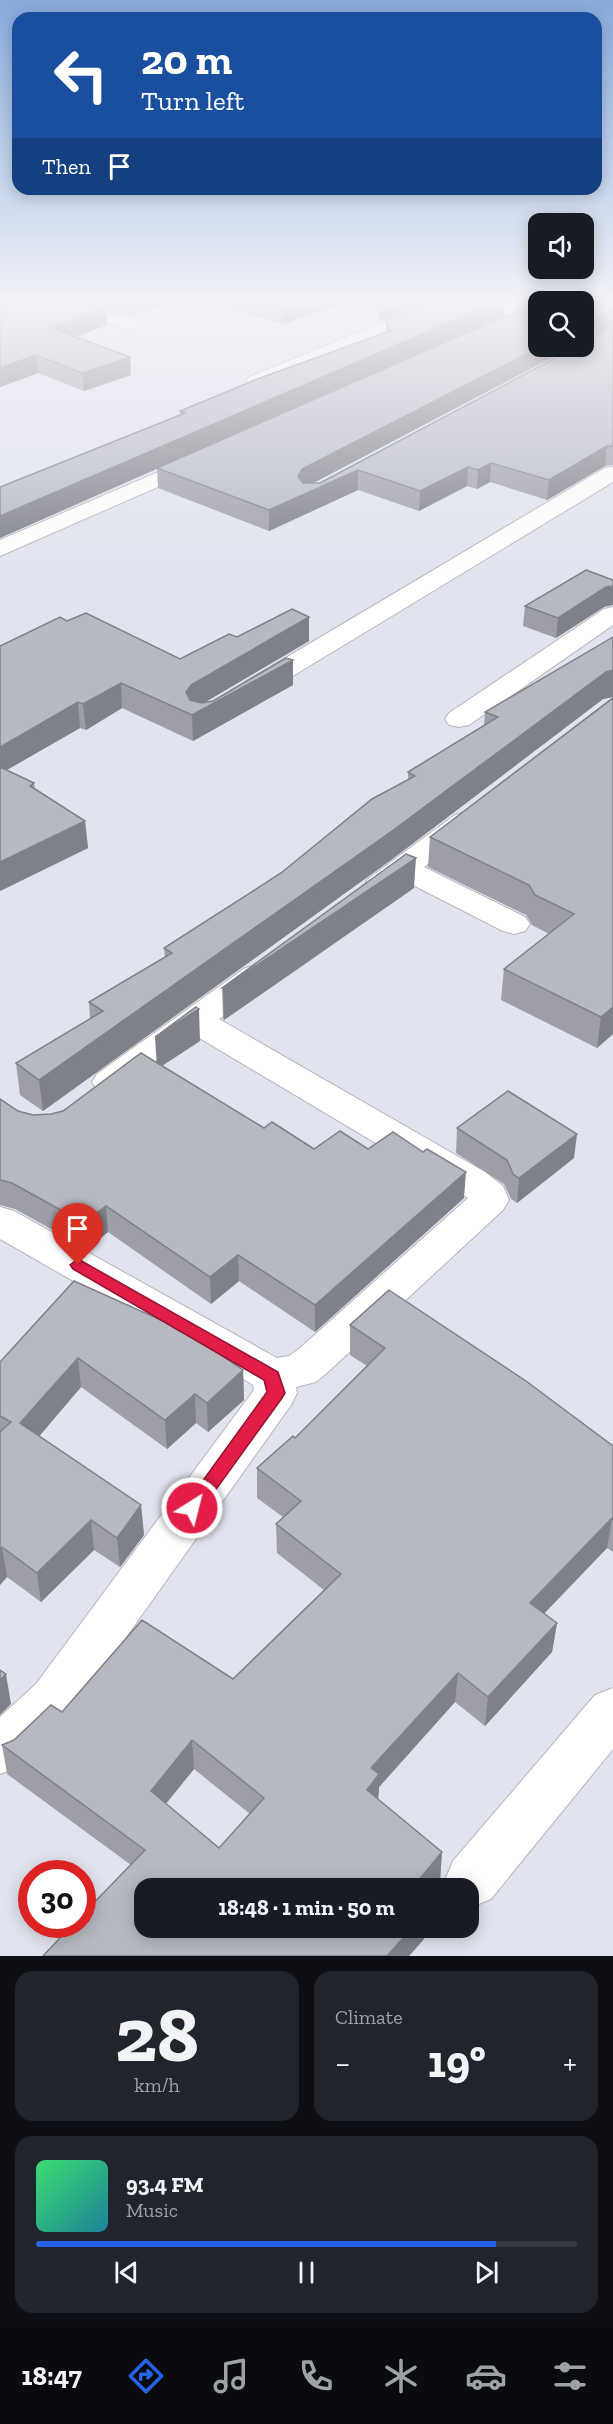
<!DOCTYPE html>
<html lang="en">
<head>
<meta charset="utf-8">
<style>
  body { margin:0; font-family:"Zilla Slab",serif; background:#20242c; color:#f1f3f6; height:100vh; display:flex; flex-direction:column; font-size:22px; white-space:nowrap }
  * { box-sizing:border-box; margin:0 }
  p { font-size:20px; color:#9ea1a6 }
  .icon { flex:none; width:33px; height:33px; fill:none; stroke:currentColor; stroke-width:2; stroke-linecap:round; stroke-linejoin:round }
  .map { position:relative; height:1956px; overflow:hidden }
  .panel { display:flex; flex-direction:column; gap:15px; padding:15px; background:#0d0f14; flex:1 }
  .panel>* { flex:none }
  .banner { position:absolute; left:12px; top:12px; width:590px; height:183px; border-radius:18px; box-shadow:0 3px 15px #0003; background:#1a4fa0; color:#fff; overflow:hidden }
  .buttons { position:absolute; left:528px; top:213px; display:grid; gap:12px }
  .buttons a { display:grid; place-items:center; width:66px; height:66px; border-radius:12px; background:#171b24; box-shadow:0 3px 15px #0003; font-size:30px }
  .speed { position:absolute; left:18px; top:1860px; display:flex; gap:12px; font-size:30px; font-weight:700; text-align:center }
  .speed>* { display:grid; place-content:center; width:78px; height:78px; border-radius:50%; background:#171b24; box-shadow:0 3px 15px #0003; line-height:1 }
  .speed .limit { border:9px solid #d22; background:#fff; color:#111 }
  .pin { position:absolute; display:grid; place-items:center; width:51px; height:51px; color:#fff; margin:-62px -26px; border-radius:50% 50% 50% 0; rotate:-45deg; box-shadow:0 0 6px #0007 }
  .pin .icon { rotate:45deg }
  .me { position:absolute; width:66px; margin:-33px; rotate:36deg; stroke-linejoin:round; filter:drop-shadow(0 0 4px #0008) }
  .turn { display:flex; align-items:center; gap:21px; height:126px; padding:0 30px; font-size:27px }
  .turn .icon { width:78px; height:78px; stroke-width:2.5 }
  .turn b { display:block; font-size:42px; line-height:51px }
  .then { display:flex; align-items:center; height:57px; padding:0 30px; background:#0003; gap:12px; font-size:22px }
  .big { font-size:45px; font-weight:800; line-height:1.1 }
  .panel .tile { flex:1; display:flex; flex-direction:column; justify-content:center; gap:9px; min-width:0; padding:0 21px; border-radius:18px; background:#20242c }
  .panel .dial { align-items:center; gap:0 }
  .dial b { font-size:78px; line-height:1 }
  .song { display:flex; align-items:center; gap:18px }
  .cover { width:72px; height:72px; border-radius:9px; background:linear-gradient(135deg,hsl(140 70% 55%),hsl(190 70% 35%)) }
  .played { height:6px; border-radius:3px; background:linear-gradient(90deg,#2563eb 85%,#363941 85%) }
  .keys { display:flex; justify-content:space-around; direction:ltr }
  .heat { display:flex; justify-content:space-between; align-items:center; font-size:33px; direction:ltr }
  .panel .tiles { flex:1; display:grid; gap:15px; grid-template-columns:1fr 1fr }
  .tile:last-child { grid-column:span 2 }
  .trip { position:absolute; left:134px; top:1878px; width:345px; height:60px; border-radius:18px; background:#171b24; box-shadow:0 3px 15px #0003; font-weight:800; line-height:60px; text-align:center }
  .dock { display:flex; height:96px; justify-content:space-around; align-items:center; background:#090b0e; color:#9ea1a6 }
  .dock .icon { width:42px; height:42px }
  .dock .current { color:#2563eb }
  .dock b { font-size:27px; color:#f1f3f6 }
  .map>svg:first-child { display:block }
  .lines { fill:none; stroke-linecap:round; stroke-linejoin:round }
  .street-casing { stroke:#b3b5c0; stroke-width:2 }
  .street { fill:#fff; fill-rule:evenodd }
  .wall { fill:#9d9ea7; fill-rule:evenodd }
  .shaded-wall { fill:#7f8188 }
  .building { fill:#b6b8c2; stroke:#7f8188; stroke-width:1.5; fill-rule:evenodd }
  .route { fill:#e11d48; stroke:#92132f; stroke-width:1.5 }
</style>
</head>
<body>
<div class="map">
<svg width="613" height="1956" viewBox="0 0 613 1956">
  <rect width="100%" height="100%" fill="#e1e3ee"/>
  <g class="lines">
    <defs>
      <path id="street" d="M41,301H70L135,320L138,324L129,329L44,305Z
        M435,301H460L457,305L263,385L256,387L246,381L249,377Z
        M471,301H501L538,312V322L474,305Z
        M200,454L208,455L211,460L208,465L0,556V540Z
        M613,467V482L263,694L254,696L245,694L241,688L245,682L605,468Z
        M613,607V625L469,725L459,727L449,725L445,719L449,713L604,609Z
        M465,812L475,815L480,821L475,827L424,867L525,917L530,924L525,931L514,934L503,931L405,881C392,891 385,897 368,893L364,886L368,879L455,815Z
        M257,965L269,968L273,975L269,982L219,1019L485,1172L503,1186L509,1200L503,1210L330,1370L316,1382L296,1387L297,1393L291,1405L70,1716L18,1767L0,1774V1717L36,1684L254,1390L253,1385L239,1376L0,1239V1207L14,1211L277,1358L289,1356L300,1348L468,1198L196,1036L123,1090L110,1094L97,1090L92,1082L97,1074L245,968Z
        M613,1688V1749L491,1899L472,1907L468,1905V1888H449L445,1880L453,1861L595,1695Z"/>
    </defs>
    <use href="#street" class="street-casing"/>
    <use href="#street" class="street"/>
  </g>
  <path class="wall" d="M0,301H172L131,316L106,309L107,325L76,337L130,357L131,375L84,391L38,373L0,387Z
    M173,301H350L283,324L209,304L198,308Z
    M373,301H429L380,321Z
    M510,301H613V465L605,466L547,500L490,482L477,489L467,486L419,511L358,490L269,531L158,488L157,468L0,538V487L180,415V411L386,333V320L504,316L173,461L528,306ZM538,302H584L608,329L610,330L320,483H313L574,346H538Z
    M525,606L604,607L556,638L523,626Z
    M67,621L180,659L237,637L309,641L205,702L213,701L293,660V685L193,741L122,708L86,730L80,728L6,770L34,783L35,788L85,821L88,848L0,891V646Z
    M613,637V697L603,699L391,860L43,1111L20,1095L16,1063L90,1019L89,1002L165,957L164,948L281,873L408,780V772L484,726L485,712Z
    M613,697V1034L597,1048L501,1000L504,969L549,934L532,925L526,915L428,867L430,837Z
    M414,888L224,1020L223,1019L222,988Z
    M200,1041L162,1066L264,1128L314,1149H368L464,1198L315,1332L239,1281L211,1304L108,1232L87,1249L15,1209L0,1205V1099L18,1111L33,1115L51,1114L63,1111Z
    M457,1128L574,1158L517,1203L511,1199L504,1184L456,1153Z
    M74,1281L243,1370L244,1400L208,1432L196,1423L167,1449L81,1387L39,1436L141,1505L144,1535L120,1567L94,1550L41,1602L7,1577L0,1585V1362Z
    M389,1290L526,1381L613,1446V1552L607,1548L544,1614L557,1623L552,1652L485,1726L455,1702L379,1787L378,1799L442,1852L440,1880L433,1888H144V1928H425L424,1939L409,1956H43L73,1924H82V1915L131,1865L7,1774L2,1745L14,1740L51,1705L62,1712L142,1620L233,1679L324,1590L277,1553L276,1524L283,1517L257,1498V1468L293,1436L295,1438L367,1366L350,1355V1325ZM194,1769L250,1814L219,1848L166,1804Z"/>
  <path class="shaded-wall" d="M130,301H172L131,316Z
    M197,301H209V304L198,308Z
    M300,301H350L283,324L282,307Z
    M387,301H429L380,321V304Z
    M499,301H505L504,316L0,538V516Z
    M106,308L107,325L53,345L51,328Z
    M610,312L608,329L584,342V325Z
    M542,346H574L302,489L298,477L302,469Z
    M36,355L38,373L0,387V368Z
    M130,357L131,375L84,391L82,373Z
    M607,446L605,466L547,500L549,480Z
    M491,463L490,482L477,489L478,470Z
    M468,467L467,486L419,511L420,491Z
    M358,470V490L269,531V510Z
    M613,586V605L604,607L556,638L558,618L606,587Z
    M309,617V641L192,710L186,692L191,685Z
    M293,660V685L193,741L192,715Z
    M613,670V697L603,699L391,860L43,1111L39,1080L606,672Z
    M121,683L122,708L86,730L83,704Z
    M78,702L80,728L0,774V747Z
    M85,821L88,848L0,891V862Z
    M416,858L414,888L224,1020L223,988Z
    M613,1007V1034L597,1048L601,1017Z
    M199,1009L200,1041L157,1069L155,1037Z
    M577,1134L574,1158L517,1203L519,1178Z
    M466,1172L464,1198L315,1332V1305Z
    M106,1206L108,1232L87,1249L84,1223Z
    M238,1255L239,1281L211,1304L210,1277Z
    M78,1358L81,1387L25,1453L20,1423Z
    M243,1370L244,1400L208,1432L207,1403Z
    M195,1394L196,1423L167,1449L165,1420Z
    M141,1505L144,1535L120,1567L117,1538Z
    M612,1518L607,1548L526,1632L530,1603Z
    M91,1520L94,1550L41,1602L37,1573Z
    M2,1547L7,1577L0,1585V1550Z
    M557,1623L552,1652L485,1726L488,1697Z
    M458,1673L455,1702L379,1787L378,1803L367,1790L371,1768Z
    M6,1674L11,1704L0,1715V1680Z
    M192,1740L194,1769L153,1819L151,1791Z
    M442,1852L440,1880L433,1888H412Z
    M412,1928H425L424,1939L409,1956H387Z"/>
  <path class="building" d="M0,301H82L106,308L51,328L130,357L82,373L36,355L0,368Z
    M261,301H300L282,307Z
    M379,301H387L380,304Z
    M431,301H499L0,516V487L185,413L180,411L260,378L390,331L386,320Z
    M613,301V313L610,312L584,325V302H542Z
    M531,305H538V346H542L302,469L298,477L303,483H320L578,346H584V344L613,328V446H607L549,480L491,463L478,470L468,467L420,491L358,470L269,510L157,468Z
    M586,570L613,580V586L606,587L558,618L525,606Z
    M292,609L309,617L191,685L186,692L190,700L202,703L213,701L286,658L293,660L192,715L121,683L83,704L78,702L0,747V646L60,617L67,621L86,613L180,659L229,634L237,637Z
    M613,637V670L606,672L392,831L39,1080L16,1063L103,1011L89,1002L172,953L164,948L281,873L372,799L415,776L408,772L498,717L485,712Z
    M613,698V1007L601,1017L504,969L574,914L535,895L529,885L430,837Z
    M0,767L34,783L30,786L85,821L0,862Z
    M406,854L416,858L223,988H222Z
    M196,1007L199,1009L155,1037Z
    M141,1053L264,1128L272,1122L314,1149L340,1131L368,1149L393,1132L423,1152L427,1149L466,1172L315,1305L238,1255L210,1277L106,1206L84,1223L12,1183L0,1180V1099L18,1111L33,1115L51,1114L63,1111Z
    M508,1091L577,1134L519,1178L513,1174L507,1160L457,1128Z
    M74,1281L165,1322L168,1320L243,1370L207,1403L195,1394L165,1420L78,1358L20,1423L141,1505L117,1538L91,1520L37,1573L2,1547L0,1550V1432L11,1422L0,1416V1362Z
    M389,1290L526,1381L613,1446V1519L612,1518L530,1603L557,1623L488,1697L458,1673L371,1768L379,1774L367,1790L442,1852L412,1888H144V1928H412L387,1956H43L73,1924H82V1915L145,1850L2,1745L14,1740L51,1705L62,1712L142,1620L233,1679L341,1574L276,1524L301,1501L257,1468L293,1436L295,1438L385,1348L350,1325ZM192,1740L264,1798L219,1848L151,1791Z
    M0,1670L6,1674L0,1680Z"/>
  <linearGradient id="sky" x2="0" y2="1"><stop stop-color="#87abdd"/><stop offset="0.52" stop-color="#f2f2f7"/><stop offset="1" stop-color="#f2f2f7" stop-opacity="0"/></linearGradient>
  <rect width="613" height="575" fill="url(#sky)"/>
  <path class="route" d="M78,1259L278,1372L285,1393L282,1398L199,1513L192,1516L186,1513L183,1508L267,1392L264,1380L73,1269L70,1265Z"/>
</svg>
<div class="buttons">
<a><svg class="icon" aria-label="sound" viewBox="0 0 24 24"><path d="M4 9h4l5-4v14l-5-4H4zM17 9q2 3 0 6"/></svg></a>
<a><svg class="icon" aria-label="search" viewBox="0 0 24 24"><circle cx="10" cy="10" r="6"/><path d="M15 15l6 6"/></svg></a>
</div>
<div class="speed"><div class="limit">30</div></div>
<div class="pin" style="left:78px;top:1265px;background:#d93025"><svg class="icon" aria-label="arrive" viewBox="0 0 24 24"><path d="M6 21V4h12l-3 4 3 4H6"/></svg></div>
<svg class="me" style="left:192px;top:1508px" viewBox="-20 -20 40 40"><circle r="17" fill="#e11d48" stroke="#fff" stroke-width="3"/><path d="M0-11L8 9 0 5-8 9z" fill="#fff"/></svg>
<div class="trip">18:48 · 1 min · 50 m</div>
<div class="banner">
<div class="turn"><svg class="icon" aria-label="left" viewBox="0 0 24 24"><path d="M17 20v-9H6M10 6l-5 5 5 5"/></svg><div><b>20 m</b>Turn left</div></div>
<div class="then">Then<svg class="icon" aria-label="arrive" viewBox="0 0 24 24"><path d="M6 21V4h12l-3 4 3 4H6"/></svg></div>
</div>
</div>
<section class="panel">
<div class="tiles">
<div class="tile dial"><b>28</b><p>km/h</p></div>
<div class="tile"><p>Climate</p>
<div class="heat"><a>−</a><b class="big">19°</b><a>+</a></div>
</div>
<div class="tile">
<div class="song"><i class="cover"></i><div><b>93.4 FM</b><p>Music</p></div></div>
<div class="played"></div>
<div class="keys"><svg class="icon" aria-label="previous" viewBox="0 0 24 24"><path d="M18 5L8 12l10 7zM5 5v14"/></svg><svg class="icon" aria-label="pause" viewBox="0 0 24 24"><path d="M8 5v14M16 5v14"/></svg><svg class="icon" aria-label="next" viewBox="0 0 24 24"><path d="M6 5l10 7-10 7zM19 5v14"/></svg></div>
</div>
</div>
</section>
<nav class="dock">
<b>18:47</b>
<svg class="icon current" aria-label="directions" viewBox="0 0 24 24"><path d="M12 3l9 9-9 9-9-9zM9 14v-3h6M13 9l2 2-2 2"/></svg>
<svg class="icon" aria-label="music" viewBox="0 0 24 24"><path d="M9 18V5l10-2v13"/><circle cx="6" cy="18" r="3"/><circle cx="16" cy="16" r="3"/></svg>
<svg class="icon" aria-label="phone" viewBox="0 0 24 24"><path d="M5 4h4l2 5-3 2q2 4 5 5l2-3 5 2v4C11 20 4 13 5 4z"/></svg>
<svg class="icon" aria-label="climate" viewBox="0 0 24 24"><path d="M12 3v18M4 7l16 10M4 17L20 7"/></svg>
<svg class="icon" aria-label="car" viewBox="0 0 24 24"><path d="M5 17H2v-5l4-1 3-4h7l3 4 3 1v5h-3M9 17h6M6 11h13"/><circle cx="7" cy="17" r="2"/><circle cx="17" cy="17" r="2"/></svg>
<svg class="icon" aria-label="filters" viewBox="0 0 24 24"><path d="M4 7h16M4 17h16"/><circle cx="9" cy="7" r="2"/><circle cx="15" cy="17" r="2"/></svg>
</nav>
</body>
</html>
